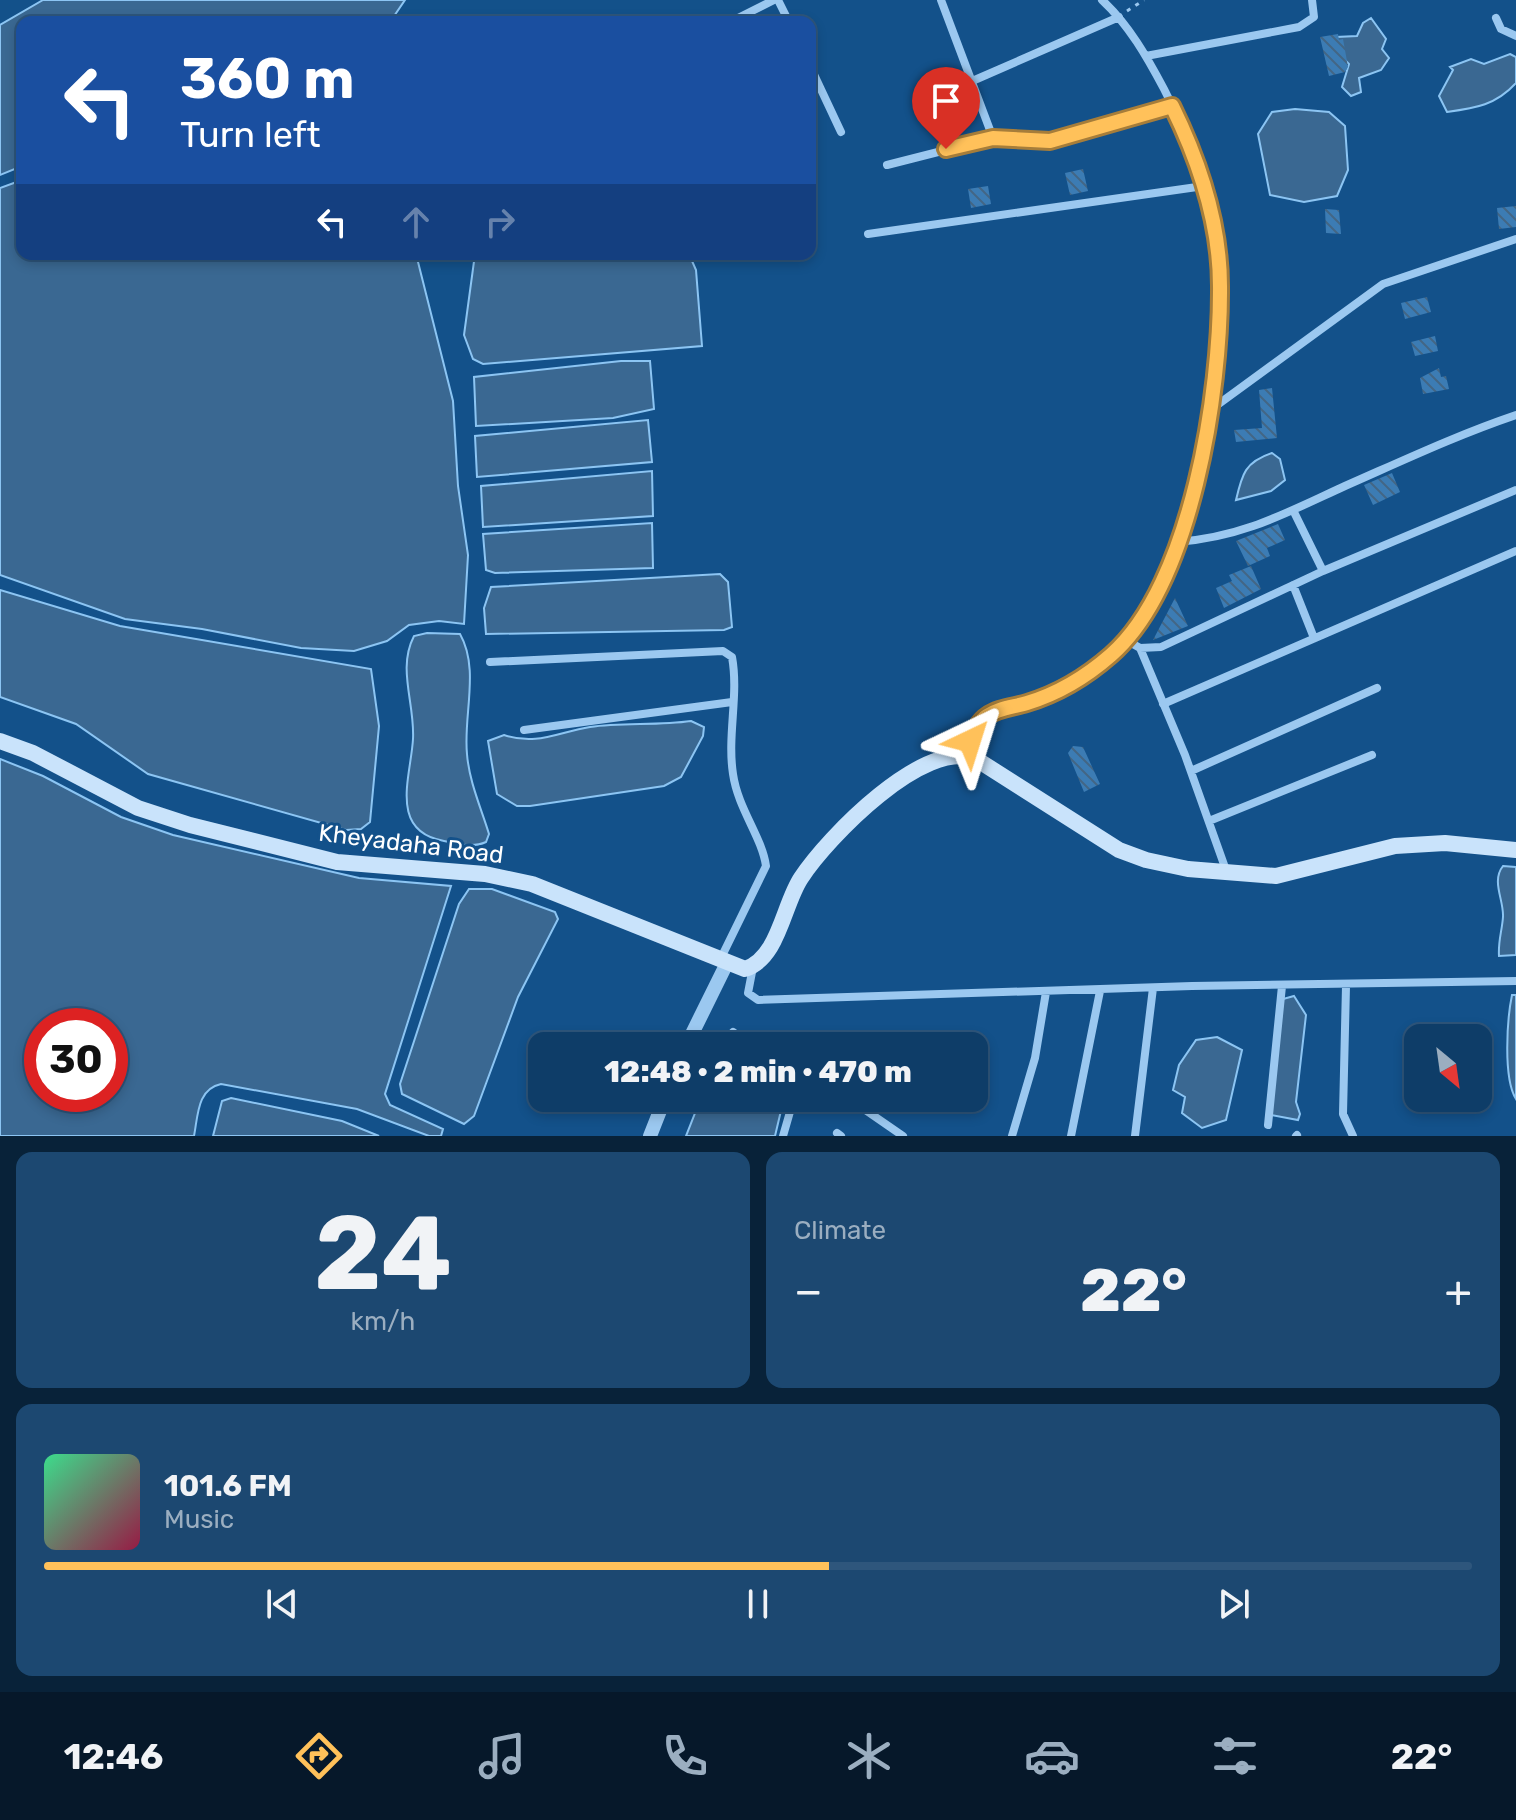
<!DOCTYPE html>
<html lang="en">
<head>
<meta charset="utf-8">
<style>
  body { margin:0; font-family:Rubik,sans-serif; background:#1c4871; color:#f1f3f6; height:100vh; display:flex; flex-direction:column; font-size:30px; white-space:nowrap }
  * { box-sizing:border-box; margin:0 }
  p { font-size:26px; color:#9baec0 }
  .icon { flex:none; width:44px; height:44px; fill:none; stroke:currentColor; stroke-width:2; stroke-linecap:round; stroke-linejoin:round }
  .map { position:relative; height:1136px; overflow:hidden }
  .details { display:flex; flex-direction:column; gap:16px; padding:16px; background:#082239; flex:1 }
  .details>* { flex:none }
  .banner { position:absolute; left:16px; top:16px; width:800px; height:244px; border-radius:16px; box-shadow:0 4px 12px #0003,0 0 0 2px #2e567c; background:#1a4fa0; color:#fff; overflow:hidden }
  .needle { width:52px; rotate:151deg }
  .tools { position:absolute; left:1404px; top:1024px; display:grid; gap:16px }
  .tools a { display:grid; place-items:center; width:88px; height:88px; border-radius:16px; background:#0e3d68; box-shadow:0 4px 12px #0003,0 0 0 2px #2e567c; font-size:40px }
  .speed { position:absolute; left:24px; top:1008px; display:flex; gap:16px; font-size:40px; font-weight:700; text-align:center }
  .speed>* { display:grid; place-content:center; width:104px; height:104px; border-radius:50%; background:#0e3d68; box-shadow:0 4px 12px #0003,0 0 0 2px #2e567c; line-height:1 }
  .speed .limit { border:12px solid #d22; background:#fff; color:#111 }
  .pin { position:absolute; display:grid; place-items:center; width:68px; height:68px; color:#fff; margin:-82px -34px; border-radius:50% 50% 50% 0; rotate:-45deg; box-shadow:0 0 8px #0007 }
  .pin .icon { rotate:45deg }
  .me { position:absolute; width:88px; margin:-44px; rotate:41deg; stroke-linejoin:round; filter:drop-shadow(0 0 6px #0008) }
  .turn { display:flex; align-items:center; gap:28px; height:168px; padding:0 32px; font-size:36px }
  .turn .icon { width:104px; height:104px; stroke-width:2.5 }
  .turn b { display:block; font-size:56px; line-height:68px }
  .lanes { display:flex; align-items:center; height:76px; padding:0 32px; background:#0003; justify-content:center; gap:40px; direction:ltr }
  .lanes .off { opacity:.35 }
  .big { font-size:60px; font-weight:800; line-height:1.1 }
  .details .widget { flex:1; display:flex; flex-direction:column; justify-content:center; gap:12px; min-width:0; padding:0 28px; border-radius:16px; background:#1c4871 }
  .details .dial { align-items:center; gap:0 }
  .dial b { font-size:104px; line-height:1 }
  .song { display:flex; align-items:center; gap:24px }
  .cover { width:96px; height:96px; border-radius:12px; background:linear-gradient(135deg,hsl(150 70% 55%),hsl(340 70% 35%)) }
  .played { height:8px; border-radius:4px; background:linear-gradient(90deg,#ffc15a 55%,#2e567c 55%) }
  .keys { display:flex; justify-content:space-around; direction:ltr }
  .heat { display:flex; justify-content:space-between; align-items:center; font-size:44px; direction:ltr }
  .details .tiles { flex:1; display:grid; gap:16px; grid-template-columns:1fr 1fr }
  .widget:last-child { grid-column:span 2 }
  .trip { position:absolute; left:528px; top:1032px; width:460px; height:80px; border-radius:16px; background:#0e3d68; box-shadow:0 4px 12px #0003,0 0 0 2px #2e567c; font-weight:800; line-height:80px; text-align:center }
  .tab-bar { display:flex; height:128px; justify-content:space-around; align-items:center; background:#06182a; color:#9baec0 }
  .tab-bar .icon { width:56px; height:56px }
  .tab-bar .selected { color:#ffc15a }
  .tab-bar b { font-size:36px; color:#f1f3f6 }
  .map>svg:first-child { display:block }
  .water { fill:#3a6892; stroke:#8cc5f3; stroke-width:2; fill-rule:evenodd }
  .building { fill:url(#building-back-hatch) }
  .lines { fill:none; stroke-linecap:round; stroke-linejoin:round }
  .path { stroke:#9bc8f0; stroke-width:3; stroke-dasharray:4 6; stroke-linecap:butt }
  .minor { stroke:#9bc8f0; stroke-width:8 }
  .tertiary { stroke:#9bc8f0; stroke-width:14 }
  .secondary { stroke:#c9e3fb; stroke-width:16 }
  .route-casing { stroke:#a67d3a; stroke-width:20 }
  .route { stroke:#ffc15a; stroke-width:14 }
  .labels { text-anchor:middle; dominant-baseline:central; stroke-width:6; stroke-linejoin:round; paint-order:stroke }
  .street-label { font-size:24px; fill:#fff; stroke:#13518a }
</style>
</head>
<body>
<div class="map">
<svg width="1516" height="1136" viewBox="0 0 1516 1136">
  <defs>
    <pattern id="building-back-hatch" width="6" height="6" patternUnits="userSpaceOnUse" patternTransform="scale(2)"><rect width="6" height="6" fill="#3c7cb4"/><path d="M-1 5l2 2M0 0l6 6M5-1l2 2" fill="none" stroke="#436685"/></pattern>
  </defs>
  <rect width="100%" height="100%" fill="#13518a"/>
  <path class="water" d="M43,0H405L390,22H22V166L0,175V25Z
    M1371,18L1386,39L1382,49L1389,58L1381,70L1359,78L1361,92L1351,96L1342,87L1349,64L1334,49L1336,37L1357,36L1363,23Z
    M1510,54L1516,57V83C1496,105 1476,108 1447,112L1439,96L1453,70L1450,67L1471,59L1484,64Z
    M1295,109L1329,112L1345,126L1348,170L1337,196L1304,202L1270,195L1258,134L1272,112Z
    M22,180V254H416L453,401L458,486L468,555L464,624L439,621L409,625L387,641L354,651L301,648L202,629L125,619L0,575V188Z
    M475,254H689L696,270L702,346L483,364L473,359L464,335Z
    M621,361H650L654,409L613,418L476,426L474,377Z
    M648,420L652,462L477,477L475,436Z
    M1272,453L1280,459L1285,480L1271,491L1236,500C1242,474 1245,462 1272,453Z
    M652,471L653,516L483,527L481,486Z
    M652,523L653,568L495,573L486,570L483,534Z
    M720,574L728,582L732,627L724,630L486,634L484,608L491,587Z
    M0,590L120,626L371,669L379,726L370,822L361,829L346,830L148,774L76,724L0,697Z
    M427,633L460,634C480,669 463,716 467,754C469,781 481,808 489,834L486,842C473,848 458,844 444,841C388,831 411,776 413,739C415,703 397,669 414,636Z
    M691,721L704,727L703,736L681,777L664,786L530,806H517L497,794L488,741L504,735C537,746 558,732 590,727C622,722 657,726 691,721Z
    M0,759L43,776L121,817L173,835L359,878L451,886L385,1094L390,1105L443,1129L441,1136H429L357,1109L221,1084C197,1089 198,1116 194,1136H0ZM42,1026H110V1094H42Z
    M1503,866L1516,867V955L1499,956C1498,941 1502,931 1503,917C1504,900 1491,881 1503,866Z
    M469,889H492L555,912L558,919L518,997L474,1116L464,1124L402,1094L400,1084L459,904Z
    M1512,995H1516V1099C1503,1078 1507,1019 1512,995Z
    M1294,996L1306,1015L1296,1102L1300,1114L1298,1120L1271,1115L1283,999Z
    M1217,1037L1242,1050L1226,1120L1202,1128L1182,1113L1185,1097L1173,1090L1179,1065L1196,1040Z
    M231,1098L342,1121L379,1136H213L222,1101Z
    M701,1098H784L775,1136H686Z"/>
  <path class="building" d="M1338,34L1339,40L1343,39L1348,67L1345,72L1329,76L1320,37Z
    M1083,169L1088,191L1070,195L1065,173Z
    M988,186L991,204L971,208L968,189Z
    M1516,206V227L1499,229L1497,208Z
    M1325,209L1339,210L1341,234L1326,233Z
    M1427,297L1431,312L1405,319L1401,303Z
    M1435,336L1438,351L1415,356L1411,342Z
    M1439,368L1441,377L1446,376L1449,389L1423,394L1420,378Z
    M1272,388L1277,438L1236,442L1234,430L1262,428L1259,390Z
    M1392,473L1400,492L1373,505L1364,485Z
    M1278,524L1285,540L1267,548L1270,556L1248,566L1236,541Z
    M1251,566L1261,589L1224,608L1216,588L1232,581L1229,575Z
    M1175,598L1188,626L1153,640Z
    M1073,746L1083,747L1100,784L1084,792L1068,753Z"/>
  <g class="lines">
    <path class="path" d="M1127,11L1144,0"/>
    <path class="minor" d="M778,0L789,22
      M941,0L993,138
      M1496,18L1501,29L1516,36
      M730,22L774,0
      M1146,56L1299,27L1314,17L1312,0
      M810,66L841,132
      M970,82L1119,17
      M887,165L993,138L1035,143L1062,139L1172,106
      M868,234L1204,186
      M1209,411L1383,284L1516,239
      M1293,510L1323,571
      M1177,542C1243,537 1286,513 1345,486C1402,461 1457,435 1516,415
      M1293,585L1314,638
      M1126,640L1140,648L1161,647L1323,571L1516,490
      M1140,648L1185,755L1227,873
      M490,662L723,651L732,657C739,695 727,735 733,774C738,809 762,837 766,866L720,960
      M1163,704L1516,551
      M524,730L732,702
      M964,755C970,742 974,727 985,718C997,707 1016,707 1030,702C1065,690 1102,668 1126,640C1172,585 1192,506 1204,437C1227,306 1227,210 1164,89C1147,57 1129,25 1102,0
      M1191,771L1377,688
      M1209,821L1372,755
      M753,967L748,993L758,1000L1192,986L1516,981
      M1346,986L1343,1114L1353,1136
      M733,1032L751,1046
      M848,1098L903,1136
      M1268,1125L1282,986
      M837,1133L841,1136
      M783,1136L794,1098
      M1012,1136L1035,1058L1046,992
      M1071,1136L1100,991
      M1135,1136L1153,988
      M1296,1136L1297,1135"/>
    <path class="tertiary" d="M686,1046L727,963
      M650,1136L665,1098"/>
    <path class="secondary" d="M0,741L33,753L138,808L190,825L337,862L485,874L532,884L745,969C779,958 783,905 801,878C828,837 924,738 976,759L1119,850L1146,860L1188,869L1276,876L1395,846L1445,843L1516,850"/>
  </g>
  <g class="lines">
    <defs>
      <path id="route" d="M946,149L993,138L1050,141L1172,106C1199,161 1220,224 1220,286C1221,390 1192,584 1111,655C1087,676 1057,694 1027,703C1014,707 998,708 987,716C979,721 974,732 970,741"/>
    </defs>
    <use href="#route" class="route-casing"/>
    <use href="#route" class="route"/>
  </g>
  <g class="labels">
    <g class="street-label">
      <text transform="translate(411 844) rotate(7)">Kheyadaha Road</text>
    </g>
  </g>
</svg>
<div class="tools">
<a><svg class="needle" viewBox="-14 -14 28 28"><path d="M0-13l5 13h-10z" fill="#e53935"/><path d="M0 13l5-13h-10z" fill="#9baec0"/></svg></a>
</div>
<div class="speed"><div class="limit">30</div></div>
<div class="pin" style="left:946px;top:149px;background:#d93025"><svg class="icon" aria-label="arrive" viewBox="0 0 24 24"><path d="M6 21V4h12l-3 4 3 4H6"/></svg></div>
<svg class="me" style="left:970px;top:741px" viewBox="-20 -20 40 40"><path d="M0-17L14 15 0 8-14 15z" fill="#ffc15a" stroke="#fff" stroke-width="4"/></svg>
<div class="trip">12:48 · 2 min · 470 m</div>
<div class="banner">
<div class="turn"><svg class="icon" aria-label="left" viewBox="0 0 24 24"><path d="M17 20v-9H6M10 6l-5 5 5 5"/></svg><div><b>360 m</b>Turn left</div></div>
<div class="lanes"><svg class="icon" aria-label="left" viewBox="0 0 24 24"><path d="M17 20v-9H6M10 6l-5 5 5 5"/></svg><svg class="icon off" aria-label="ahead" viewBox="0 0 24 24"><path d="M12 20V5M6 11l6-6 6 6"/></svg><svg class="icon off" aria-label="right" viewBox="0 0 24 24"><path d="M7 20v-9h11M14 6l5 5-5 5"/></svg></div>
</div>
</div>
<section class="details">
<div class="tiles">
<div class="widget dial"><b>24</b><p>km/h</p></div>
<div class="widget"><p>Climate</p>
<div class="heat"><a>−</a><b class="big">22°</b><a>+</a></div>
</div>
<div class="widget">
<div class="song"><i class="cover"></i><div><b>101.6 FM</b><p>Music</p></div></div>
<div class="played"></div>
<div class="keys"><svg class="icon" aria-label="previous" viewBox="0 0 24 24"><path d="M18 5L8 12l10 7zM5 5v14"/></svg><svg class="icon" aria-label="pause" viewBox="0 0 24 24"><path d="M8 5v14M16 5v14"/></svg><svg class="icon" aria-label="next" viewBox="0 0 24 24"><path d="M6 5l10 7-10 7zM19 5v14"/></svg></div>
</div>
</div>
</section>
<nav class="tab-bar">
<b>12:46</b>
<svg class="icon selected" aria-label="directions" viewBox="0 0 24 24"><path d="M12 3l9 9-9 9-9-9zM9 14v-3h6M13 9l2 2-2 2"/></svg>
<svg class="icon" aria-label="music" viewBox="0 0 24 24"><path d="M9 18V5l10-2v13"/><circle cx="6" cy="18" r="3"/><circle cx="16" cy="16" r="3"/></svg>
<svg class="icon" aria-label="phone" viewBox="0 0 24 24"><path d="M5 4h4l2 5-3 2q2 4 5 5l2-3 5 2v4C11 20 4 13 5 4z"/></svg>
<svg class="icon" aria-label="climate" viewBox="0 0 24 24"><path d="M12 3v18M4 7l16 10M4 17L20 7"/></svg>
<svg class="icon" aria-label="car" viewBox="0 0 24 24"><path d="M5 17H2v-5l4-1 3-4h7l3 4 3 1v5h-3M9 17h6M6 11h13"/><circle cx="7" cy="17" r="2"/><circle cx="17" cy="17" r="2"/></svg>
<svg class="icon" aria-label="filters" viewBox="0 0 24 24"><path d="M4 7h16M4 17h16"/><circle cx="9" cy="7" r="2"/><circle cx="15" cy="17" r="2"/></svg>
<b>22°</b>
</nav>
</body>
</html>
